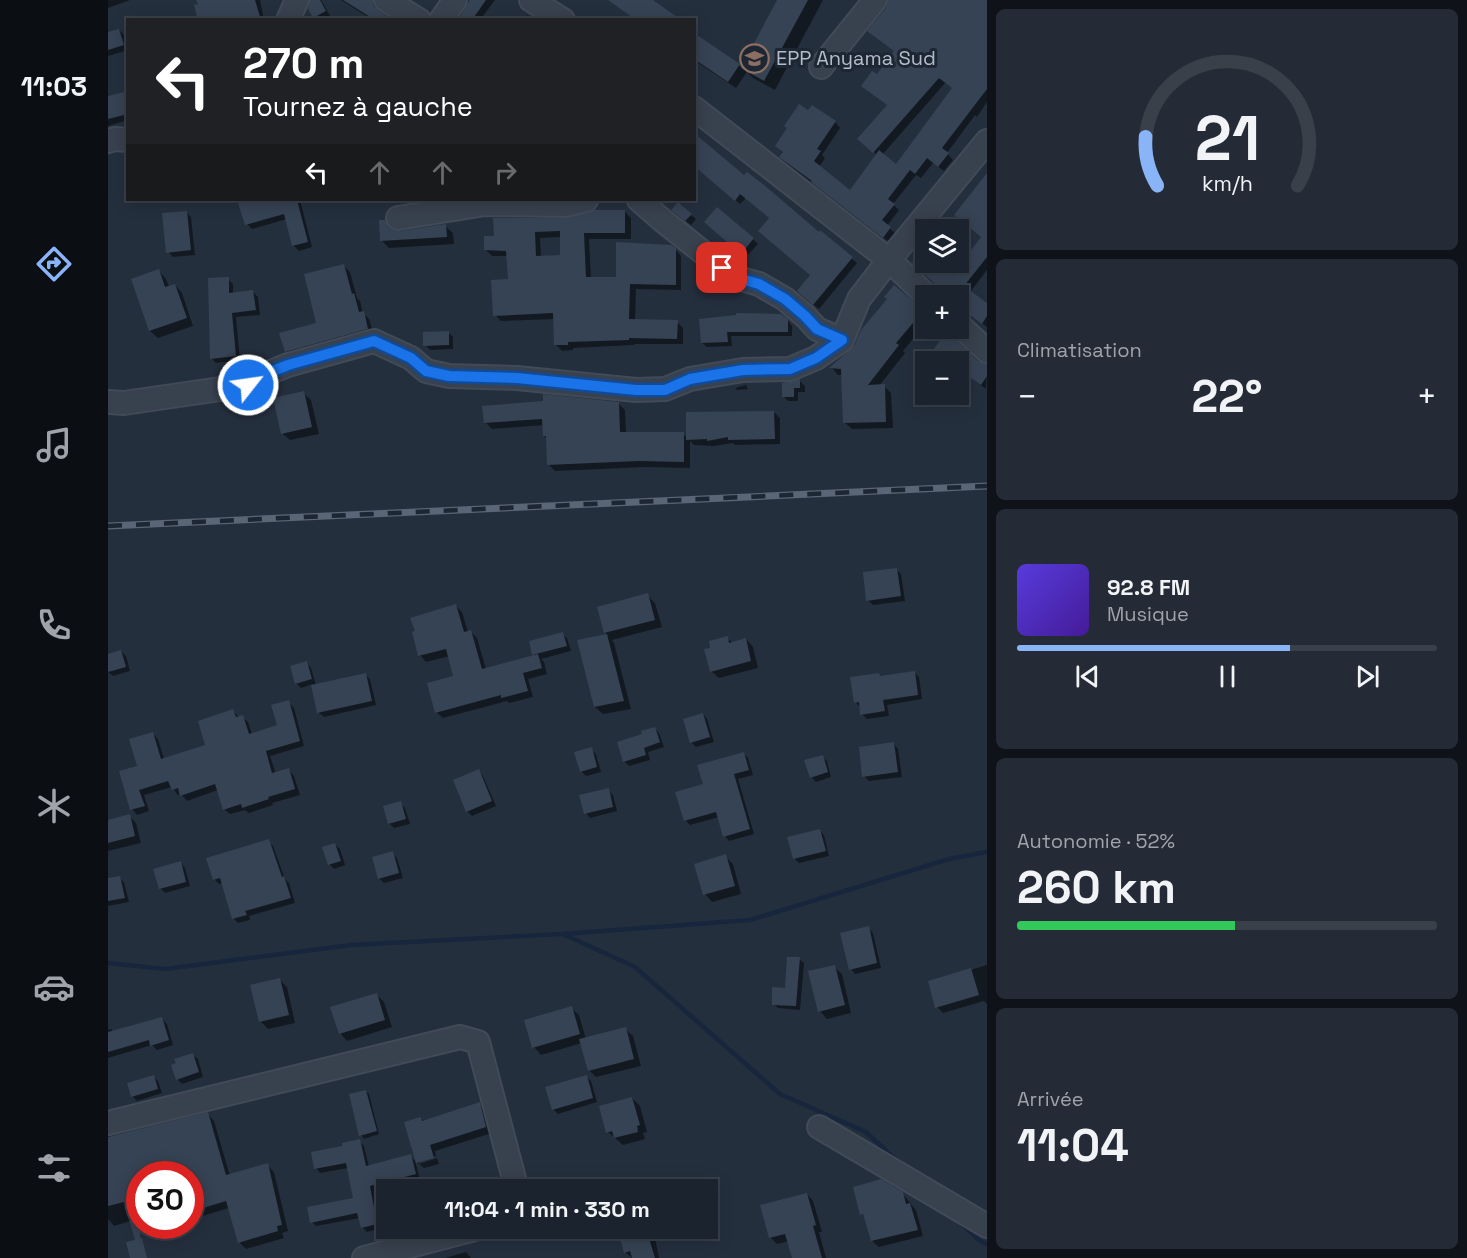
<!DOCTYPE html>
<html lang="fr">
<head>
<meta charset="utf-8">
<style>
  body { margin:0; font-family:"Space Grotesk",sans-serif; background:#242b36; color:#f1f3f6; height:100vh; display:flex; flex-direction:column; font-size:22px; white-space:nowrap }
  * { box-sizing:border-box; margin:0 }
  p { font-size:20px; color:#a0a4aa }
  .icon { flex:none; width:33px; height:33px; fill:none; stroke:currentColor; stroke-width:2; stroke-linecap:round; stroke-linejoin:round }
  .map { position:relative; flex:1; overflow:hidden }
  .panel { display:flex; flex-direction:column; gap:9px; padding:9px; background:#0f1319; width:480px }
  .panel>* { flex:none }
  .guide { position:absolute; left:18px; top:18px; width:570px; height:183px; border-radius:0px; box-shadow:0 3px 15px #0003,0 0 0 2px #39404a; background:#202124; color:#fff; overflow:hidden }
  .buttons { position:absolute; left:807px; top:219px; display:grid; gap:12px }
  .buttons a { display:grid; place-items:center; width:54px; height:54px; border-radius:0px; background:#1b232e; box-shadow:0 3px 15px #0003,0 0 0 2px #39404a; font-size:30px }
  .speed { position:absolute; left:18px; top:1161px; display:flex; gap:12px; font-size:30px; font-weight:700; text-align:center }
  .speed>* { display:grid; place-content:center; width:78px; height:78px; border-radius:50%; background:#1b232e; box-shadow:0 3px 15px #0003,0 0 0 2px #39404a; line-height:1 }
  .speed .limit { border:9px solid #d22; background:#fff; color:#111 }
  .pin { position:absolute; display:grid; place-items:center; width:51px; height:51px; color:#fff; margin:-26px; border-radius:12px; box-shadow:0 3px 9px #0006 }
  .me { position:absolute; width:66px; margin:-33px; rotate:60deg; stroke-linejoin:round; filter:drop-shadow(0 0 4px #0008) }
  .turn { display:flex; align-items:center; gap:21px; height:126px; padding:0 18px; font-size:27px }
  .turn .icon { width:78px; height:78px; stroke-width:2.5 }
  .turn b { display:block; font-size:42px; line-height:51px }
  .lanes { display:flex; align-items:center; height:57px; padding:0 18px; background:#0003; justify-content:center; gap:30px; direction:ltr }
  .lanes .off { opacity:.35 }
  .big { font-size:45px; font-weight:800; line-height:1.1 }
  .panel .widget { flex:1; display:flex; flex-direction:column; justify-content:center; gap:9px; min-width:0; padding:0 21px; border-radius:9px; background:#242b36 }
  .panel .dial { align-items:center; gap:0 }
  .dial svg { height:156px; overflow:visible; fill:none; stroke:#39404a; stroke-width:7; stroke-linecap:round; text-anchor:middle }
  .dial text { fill:#f1f3f6; stroke:none }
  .song { display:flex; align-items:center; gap:18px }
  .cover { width:72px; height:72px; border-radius:9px; background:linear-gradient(135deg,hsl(250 70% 55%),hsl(260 70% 35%)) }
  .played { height:6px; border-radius:3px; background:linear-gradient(90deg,#8ab4f8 65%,#39404a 65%) }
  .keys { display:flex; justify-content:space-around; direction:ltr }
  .heat { display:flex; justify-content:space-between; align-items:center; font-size:33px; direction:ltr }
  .charge { height:9px; border-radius:4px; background:linear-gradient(90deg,#34c759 52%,#39404a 0) }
  .trip { position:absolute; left:268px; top:1179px; width:342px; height:60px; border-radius:0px; background:#1b232e; box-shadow:0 3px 15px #0003,0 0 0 2px #39404a; font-weight:800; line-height:60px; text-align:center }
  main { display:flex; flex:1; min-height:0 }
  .menu { display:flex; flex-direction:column; width:108px; justify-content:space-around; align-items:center; background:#0b0e12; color:#a0a4aa }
  .menu .icon { width:42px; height:42px }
  .menu .on { color:#8ab4f8 }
  .menu b { font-size:27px; color:#f1f3f6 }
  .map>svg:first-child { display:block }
  .shadow { fill:#0007; fill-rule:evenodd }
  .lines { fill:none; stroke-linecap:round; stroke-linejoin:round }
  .stream { stroke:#17263c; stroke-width:4.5 }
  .building { fill:#364354; fill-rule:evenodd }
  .minor-casing { stroke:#414a57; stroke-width:26 }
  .minor { stroke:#38414e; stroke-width:22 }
  .rail-casing { stroke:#5a6575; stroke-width:7 }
  .rail { stroke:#1d2633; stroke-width:4.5; stroke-dasharray:14; stroke-linecap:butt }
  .route-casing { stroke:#114b97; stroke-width:15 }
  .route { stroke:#1a73e8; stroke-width:10 }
  .labels { text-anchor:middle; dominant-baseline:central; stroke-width:6; stroke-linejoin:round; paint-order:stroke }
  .poi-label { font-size:20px; fill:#b4bcc9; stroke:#1d2633; text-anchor:start }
</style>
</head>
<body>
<main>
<nav class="menu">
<b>11:03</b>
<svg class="icon on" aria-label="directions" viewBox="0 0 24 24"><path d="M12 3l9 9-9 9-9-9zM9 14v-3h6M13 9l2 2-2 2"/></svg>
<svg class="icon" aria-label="music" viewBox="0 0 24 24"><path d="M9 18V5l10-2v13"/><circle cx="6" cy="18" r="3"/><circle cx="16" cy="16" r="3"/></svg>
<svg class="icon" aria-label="phone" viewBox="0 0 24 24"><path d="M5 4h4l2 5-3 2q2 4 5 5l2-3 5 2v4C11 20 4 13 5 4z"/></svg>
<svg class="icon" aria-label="climate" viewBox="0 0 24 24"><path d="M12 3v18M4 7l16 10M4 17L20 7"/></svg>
<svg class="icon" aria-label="car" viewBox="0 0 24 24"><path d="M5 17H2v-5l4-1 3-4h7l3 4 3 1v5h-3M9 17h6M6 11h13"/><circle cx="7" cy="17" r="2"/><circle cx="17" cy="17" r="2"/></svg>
<svg class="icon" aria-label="filters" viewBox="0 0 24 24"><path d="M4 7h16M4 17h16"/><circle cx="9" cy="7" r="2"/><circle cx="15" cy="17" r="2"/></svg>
</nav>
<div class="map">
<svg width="879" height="1258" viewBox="0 0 879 1258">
  <rect width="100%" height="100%" fill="#242f3e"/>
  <path class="shadow" d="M0,0H22L0,8Z
    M90,0H152L156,20H92Z
    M202,0H213L222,16L215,20H208Z
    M233,0H268L271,2V13L282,20H265Z
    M364,0H387L372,20H351Z
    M671,0H715L667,90L645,78L639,72L628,88L586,60V35L634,68Z
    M782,0H879V102L869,117L867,115L839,153L845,160L836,171L825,163L813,178L808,175L785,204L791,210L779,226L787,233L781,242L679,163L673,157L676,153L668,146L701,112L727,122L732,128L714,155L717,158L711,167L742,192L769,155L757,144L780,106L769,76L787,52L779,9ZM838,82L846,88L789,166L774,155Z
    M419,15L426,20H416Z
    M11,30L16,35L20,50L0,56V34Z
    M20,92V120L0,126V98Z
    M586,135L636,177L711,234L713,232L749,263L711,309L695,296L704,275L662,219L638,198L632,204L594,172L590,169L586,173Z
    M879,176V270L862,292L879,305V327L850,306V296L808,265L816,255L818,262L845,276L875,237Z
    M131,200H192L204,247L191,251L185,245L179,219L144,229L139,224Z
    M78,212L83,217L87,255L65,257L60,252Z
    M517,212L523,218V239H481L483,279L509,278L567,249L573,256V290L528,289L527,321L569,322L575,328V344H526V345L465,348V350L454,351L448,345L447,319L393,321L387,315L402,280L400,256H384L378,250L387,238L458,220ZM453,237V256L433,257L432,238Z
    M570,214L583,215L588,219L583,225Z
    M276,222L285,232L337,226L345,233L346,244L281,248L274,241Z
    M603,227L645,239L650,244L638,257Z
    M235,265L242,272L249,298L252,301L255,313L261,319L266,335L184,358L178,351L210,324Z
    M51,271L58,279L61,287L67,285L74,293L85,326L50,338L42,331Z
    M120,279L125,284V294L145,292L150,297L152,315L128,317L132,360L108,363L103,358Z
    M815,311L818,314V323L795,351L797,353L771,386H776L783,393L785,428L744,429L736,422L735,375H730L724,368L747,347Z
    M593,320H679L684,326V336H623L624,346L599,347L594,343Z
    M340,332L345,337V349L322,350L317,345Z
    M850,362H869L879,366L878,389L850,368Z
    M692,381L697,386V392H690V401H680L675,396Z
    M638,385L640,389L629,390L627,388Z
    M195,393L203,400L211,434L182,440L174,433Z
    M510,403L517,410L518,433L575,434L580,438L666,412L672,418V444L627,445L625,443L606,446L586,445L582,441V468L538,467L447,471L440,464L439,439L436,436V425L384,429L377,422Z
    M789,570L793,574L797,601L765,605L760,600Z
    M539,595L547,603L554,627L504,640L506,643L523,709L495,714L487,707L471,641L500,635L497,633Z
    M348,606L354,612L360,632H363L369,638L378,669L427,656L422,642L454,634L459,638L463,651L433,659L436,662L439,674L420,679L425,697L401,703L399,701L335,718L328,712L347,677L342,656L318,662L312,655Z
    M619,638L625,643L638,639L645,647L650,668L611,678L603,671L604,649Z
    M13,651L18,656L22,671L5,676L0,672V655Z
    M199,663L203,668L208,685L257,674L262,679L268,705L216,717L211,713L205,684L193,688L188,683Z
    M806,672L811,677L814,699L779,705L781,716L759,719L754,714L752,707L747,702L773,677Z
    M180,702L186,708L196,746L162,756L168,774L181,770L186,776L192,795L164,803L165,805L141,813L137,810L122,814L116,809L110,790L79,801L73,794L70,795L64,787L36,795L41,811L29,815L24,809L31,767L44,733L50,739L56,759L99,746L125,711L131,717H134L140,722L144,734L171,726Z
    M595,714L599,719L606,742L588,747L583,742Z
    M546,728L551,733L556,747L540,752L542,760L521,766L516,761L536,735Z
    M786,744L790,749L794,777L761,781L756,776Z
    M483,749L488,754L493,772L478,776L473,771Z
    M635,753L640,758L645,775L630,779L646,834L621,841L617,836L611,817L582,825L577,820L597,785Z
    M714,757L719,761L723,777L708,782L703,777Z
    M371,771L375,776L388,806L364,816L359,811Z
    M500,790L505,795L509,811L482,818L478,813Z
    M292,803L297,808L302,824L286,828L281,823Z
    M21,816L28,823L33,843L0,851V821Z
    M711,830L716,835L721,856L691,863L686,858Z
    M160,841L165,846L177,879L181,883L187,903L141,916L142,920L130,923L126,919L115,883L111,884L106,879Z
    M227,845L232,849L237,865L226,869L221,864Z
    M284,853L289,858L295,878L276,883L271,878Z
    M617,856L625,864L633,894L604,902L597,894Z
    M73,863L77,868L82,886L57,893L52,888Z
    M11,878L16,882L21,902L0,906V880Z
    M760,928L765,933L773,968L747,974L743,969Z
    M691,959L696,963L692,1010L670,1008L665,1004L679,989Z
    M879,965V1004L876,1001L835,1013L829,1007L821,982Z
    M726,967L734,974L743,1013L719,1019L712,1011Z
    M172,980L179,987L187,1023L160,1029L152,1021Z
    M268,994L276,1002L284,1027L239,1041L232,1033Z
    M463,1008L471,1015L478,1039L517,1029L525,1036L533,1066L488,1077L481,1070L474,1043L433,1055L426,1047Z
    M54,1019L59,1024L65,1045L49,1050L44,1045L0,1058V1030L3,1029L5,1032Z
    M85,1055L90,1059L95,1077L74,1084L69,1079Z
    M478,1076L483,1081L489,1102L450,1114L445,1109Z
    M46,1077L50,1081L54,1093L29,1101L24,1096Z
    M258,1091L261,1094L271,1134L256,1139L253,1135Z
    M524,1098L532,1106L539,1132L535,1133L537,1139L515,1145L500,1132Z
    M371,1104L378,1110L384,1133L327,1151L328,1156L311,1161V1164L329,1158L331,1164L316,1168L309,1162L313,1118L317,1122Z
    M100,1114L106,1121L122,1176L159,1165L166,1172L180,1231L174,1233L176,1238L138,1249L131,1242L121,1208L88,1218L82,1213V1174H32V1218L6,1226L0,1219V1137Z
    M251,1141L256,1146L261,1167L302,1156L307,1161L312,1179L266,1191L273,1228L259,1232L254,1227L252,1218L208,1226L204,1222L247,1199L240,1168L212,1173L208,1168L236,1147Z
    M794,1193L808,1210L815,1236L771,1247L764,1241L758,1218L754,1214Z
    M699,1194L705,1201L714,1232H711L718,1258H686L681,1241L669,1244L662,1237Z
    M510,1228H545L551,1258H524L517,1252Z
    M358,1252L363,1258H337Z"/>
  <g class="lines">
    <path class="stream" d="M455,934L527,967L672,1094L758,1132L789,1161
      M0,963L57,969L243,945L454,934L642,920L841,859L879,852
      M853,1223L872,1241L879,1244"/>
  </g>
  <path class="building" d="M88,0H147L153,20H90L86,5L90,4Z
    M202,0H212L218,11L205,18L200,9Z
    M235,0H265L266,6L271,11L284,20H267Z
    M362,0H378L364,20H350Z
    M500,0H545L573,20H528Z
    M669,0H700L656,81L633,68Z
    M780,0H879V89L834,148L841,153L830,167L819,158L807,174L802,170L780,199L787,204L774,220L783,227L775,238L703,182L704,181L671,157L675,152L667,146L679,128L676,126L691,104L700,110L704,105L728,121L709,149L713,151L706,161L742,190L771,150L788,164L844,88L831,78L765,153L749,139L779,105L753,86L764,71L769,74L786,51L759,31L778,8Z
    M11,29L16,45L0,50V32Z
    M586,33L632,64L620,82L586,59Z
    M20,91V114L0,119V96Z
    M586,133L636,175L639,172L656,185L711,232L712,230L745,257L705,305L689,291L702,275L650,231L661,218L632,194L627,201L586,166Z
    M879,173V257L856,286L879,303V316L874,324L850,306V296H840L803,262H829L845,274L873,237L846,215Z
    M129,200H189L200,242L184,246L176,214L137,225Z
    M570,202L584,214L577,221L563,210Z
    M609,207L646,238L633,254L596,222Z
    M486,210H517V233H476L478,277H508V242L563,245L568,248V285L522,284L521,319L570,320L569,339L521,338V340L460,342V345H446L445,313L385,316L383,280L400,279L398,251L376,250V236H386L385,218H458ZM452,231V255L428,256L427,232Z
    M79,211L83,250L58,253L54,213Z
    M271,220H277L280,227L285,230L292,231L338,224L339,237L272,241Z
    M236,264L244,294L246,293L251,312L256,311L260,329L177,352L171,333L208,323L196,274Z
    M51,269L57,287L67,284L79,318L41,331L23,279Z
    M121,277V293L145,290L148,310L124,313L128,356L102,359L100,278Z
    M786,285L816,310L788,343L791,345L760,385L777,384L778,422L735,423L733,369L721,368L746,346L753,330L779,299L776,297Z
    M628,313L673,314L680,319V332H619L620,342L593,343L591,319L628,315Z
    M341,331V345L315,346V332Z
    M839,331L870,361L879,364V376L873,385L850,369V362H842L825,350Z
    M692,379V388H686V397H674V383Z
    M196,391L204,427L173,434L165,398Z
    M435,394L511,402L512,432H576V462L530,461L439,465L438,436H435L434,419L376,423L374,406L435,401Z
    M666,411L667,439L620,440V437L599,441V439L578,440V412Z
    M789,568L793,596L758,601L755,572Z
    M540,593L547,620L496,633L489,607Z
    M348,604L356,632L363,630L374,669L430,654L434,668L415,673L420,691L393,698V695L327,713L319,683L345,676L338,649L310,656L304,632L307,631L302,618Z
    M455,632L459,646L424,655L421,641Z
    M499,634L516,701L486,707L469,640Z
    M620,636L621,643L638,638L643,661L602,672L596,649L602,648L601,641Z
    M13,650L18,667L0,672V654Z
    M199,661L204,679L187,684L182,666Z
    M807,671L810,695L775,700L777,711L752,715L751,702L746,703L742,677L771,673L772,676Z
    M258,673L264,701L209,713L203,685Z
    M181,700L192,741L158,751L164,773L181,768L187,789L160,797L161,799L134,808L133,804L115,810L107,784L72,796L70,788L64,790L60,781L31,790L37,806L22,810L11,771L29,766L21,739L45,732L53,759L97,745L90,721L125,709L128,717L135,715L141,734L169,725L163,705Z
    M595,713L602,737L582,743L575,719Z
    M547,727L552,742L536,748L538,755L515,762L509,742L534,734L533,731Z
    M786,742L790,772L754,777L751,747Z
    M484,747L489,767L472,772L466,752Z
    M636,752L641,770L626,774L642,829L615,837L608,812L576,821L567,792L595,784L589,765Z
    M715,755L720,772L702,778L696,760Z
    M371,769L384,801L358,812L345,780Z
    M501,788L505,807L476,814L471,795Z
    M293,801L298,819L280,824L275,806Z
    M22,814L27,836L0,843V820Z
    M712,829L718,851L685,859L679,837Z
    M161,839L174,877L176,876L183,898L137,911L139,915L124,919L112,878L105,880L98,858Z
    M227,843L233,861L220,865L214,847Z
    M285,851L291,873L270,879L264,857Z
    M618,854L627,886L595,895L586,864Z
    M73,861L78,882L51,889L45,869Z
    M12,876L17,898L0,901V878Z
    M761,926L769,963L741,970L732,933Z
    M679,957H692L688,1006L664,1005V987L677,988Z
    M727,965L737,1005L710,1012L700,971Z
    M863,968L871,995L827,1008L820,981Z
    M172,978L181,1015L151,1022L142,985Z
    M269,993L277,1020L231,1034L222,1007Z
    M464,1006L472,1034L424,1048L416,1020Z
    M54,1017L61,1040L42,1046L41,1040L0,1052V1032Z
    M518,1027L526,1059L480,1071L471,1039Z
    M85,1053L91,1072L68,1080L63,1065L68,1063L66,1059Z
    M46,1075L50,1089L23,1097L19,1083Z
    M479,1075L485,1098L444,1110L437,1087Z
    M258,1090L269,1131L251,1136L241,1094Z
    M524,1097L532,1125L529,1126L530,1132L506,1138L504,1131L498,1133L491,1106Z
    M372,1102L378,1127L322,1145L326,1158L308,1163L296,1122L313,1117L314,1121Z
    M100,1112L118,1175L160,1163L174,1225L169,1226L170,1231L130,1243L118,1201L82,1212V1174H32V1238H34L39,1258H22L18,1242L27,1240L16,1202L0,1206V1137Z
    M252,1139L258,1166L303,1154L308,1174L262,1186L269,1224L253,1228L249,1213L202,1223L199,1207L245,1198L238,1163L206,1169L203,1152L234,1146V1143Z
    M773,1179L795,1192L798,1204L802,1203L810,1230L763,1241L755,1214L752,1215L745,1187Z
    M699,1193L708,1225L705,1226L714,1258H684L677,1234L661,1238L652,1205Z
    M509,1228H538L547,1258H524L522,1251L516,1253Z"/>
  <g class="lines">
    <defs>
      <path id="minor" d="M278,0L311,20
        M423,0L455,20
        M180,20L189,0
        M333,20L347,0
        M713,67L767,0
        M586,108L781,260L819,296
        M0,141L7,139L20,140
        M531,200L554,220L626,277L651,284L677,299L697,316L709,329L734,340
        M290,218L377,204L458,205L478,200
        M850,324L879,351
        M0,402L16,403L140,385L157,379L165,371L180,365L266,341L303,358L318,371L341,376L409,378L528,390L557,389L582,379L635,370L682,369L708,358L734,340L751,299L781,260L879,141
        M0,1123L352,1037L370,1042L409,1190
        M711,1127L879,1226
        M256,1258L371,1228"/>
    </defs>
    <use href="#minor" class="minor-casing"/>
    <use href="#minor" class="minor"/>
    <defs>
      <path id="rail" d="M0,526L879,486"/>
    </defs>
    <use href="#rail" class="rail-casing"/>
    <use href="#rail" class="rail"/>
  </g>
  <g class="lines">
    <defs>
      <path id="route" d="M140,385L157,379L165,371L180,365L266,341L303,358L318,371L341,376L409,378L528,390H557L582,379L635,370L682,369L708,358L734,340L709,329L697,316L677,299L651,284L626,277L614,268"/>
    </defs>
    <use href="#route" class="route-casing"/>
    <use href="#route" class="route"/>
  </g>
  <defs>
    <symbol id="school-ring" viewBox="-11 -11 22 22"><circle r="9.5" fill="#1d2633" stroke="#8d6e63" stroke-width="1.5"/><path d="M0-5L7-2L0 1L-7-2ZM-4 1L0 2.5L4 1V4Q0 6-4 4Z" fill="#8d6e63"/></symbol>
  </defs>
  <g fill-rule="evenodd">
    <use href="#school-ring" x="630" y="42" width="33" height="33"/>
  </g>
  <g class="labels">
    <g class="poi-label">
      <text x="668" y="58">EPP Anyama Sud</text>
    </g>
  </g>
</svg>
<div class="buttons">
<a><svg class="icon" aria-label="layers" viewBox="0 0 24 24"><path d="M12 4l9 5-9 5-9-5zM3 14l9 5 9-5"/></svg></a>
<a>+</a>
<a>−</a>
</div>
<div class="speed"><div class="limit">30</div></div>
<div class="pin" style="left:614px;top:268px;background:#d93025"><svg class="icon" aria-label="arrive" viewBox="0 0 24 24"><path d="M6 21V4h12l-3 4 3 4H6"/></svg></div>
<svg class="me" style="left:140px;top:385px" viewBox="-20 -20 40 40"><circle r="17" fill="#1a73e8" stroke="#fff" stroke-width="3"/><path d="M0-11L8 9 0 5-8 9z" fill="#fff"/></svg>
<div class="trip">11:04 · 1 min · 330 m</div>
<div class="guide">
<div class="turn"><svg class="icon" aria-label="left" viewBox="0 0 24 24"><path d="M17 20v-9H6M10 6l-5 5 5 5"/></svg><div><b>270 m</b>Tournez à gauche</div></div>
<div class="lanes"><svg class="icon" aria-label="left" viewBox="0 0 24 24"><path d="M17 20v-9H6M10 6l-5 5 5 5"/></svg><svg class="icon off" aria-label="ahead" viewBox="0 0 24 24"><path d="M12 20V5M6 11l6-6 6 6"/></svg><svg class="icon off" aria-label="ahead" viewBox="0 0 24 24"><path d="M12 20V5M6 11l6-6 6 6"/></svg><svg class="icon off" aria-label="right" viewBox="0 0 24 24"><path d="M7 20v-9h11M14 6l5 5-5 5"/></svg></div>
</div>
</div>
<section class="panel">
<div class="widget dial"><svg viewBox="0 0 100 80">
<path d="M14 69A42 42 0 1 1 86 69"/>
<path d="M14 69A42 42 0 0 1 8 44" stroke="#8ab4f8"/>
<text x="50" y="56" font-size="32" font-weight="700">21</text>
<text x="50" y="72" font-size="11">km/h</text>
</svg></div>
<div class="widget"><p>Climatisation</p>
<div class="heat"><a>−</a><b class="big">22°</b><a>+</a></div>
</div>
<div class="widget">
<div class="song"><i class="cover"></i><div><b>92.8 FM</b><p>Musique</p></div></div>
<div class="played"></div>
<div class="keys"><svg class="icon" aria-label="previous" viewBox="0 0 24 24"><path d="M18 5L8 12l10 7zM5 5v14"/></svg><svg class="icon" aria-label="pause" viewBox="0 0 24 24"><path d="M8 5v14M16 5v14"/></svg><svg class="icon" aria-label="next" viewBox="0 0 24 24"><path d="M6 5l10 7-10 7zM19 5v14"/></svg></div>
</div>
<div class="widget"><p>Autonomie · 52%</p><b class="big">260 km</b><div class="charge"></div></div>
<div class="widget"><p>Arrivée</p><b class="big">11:04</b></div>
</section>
</main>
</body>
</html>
